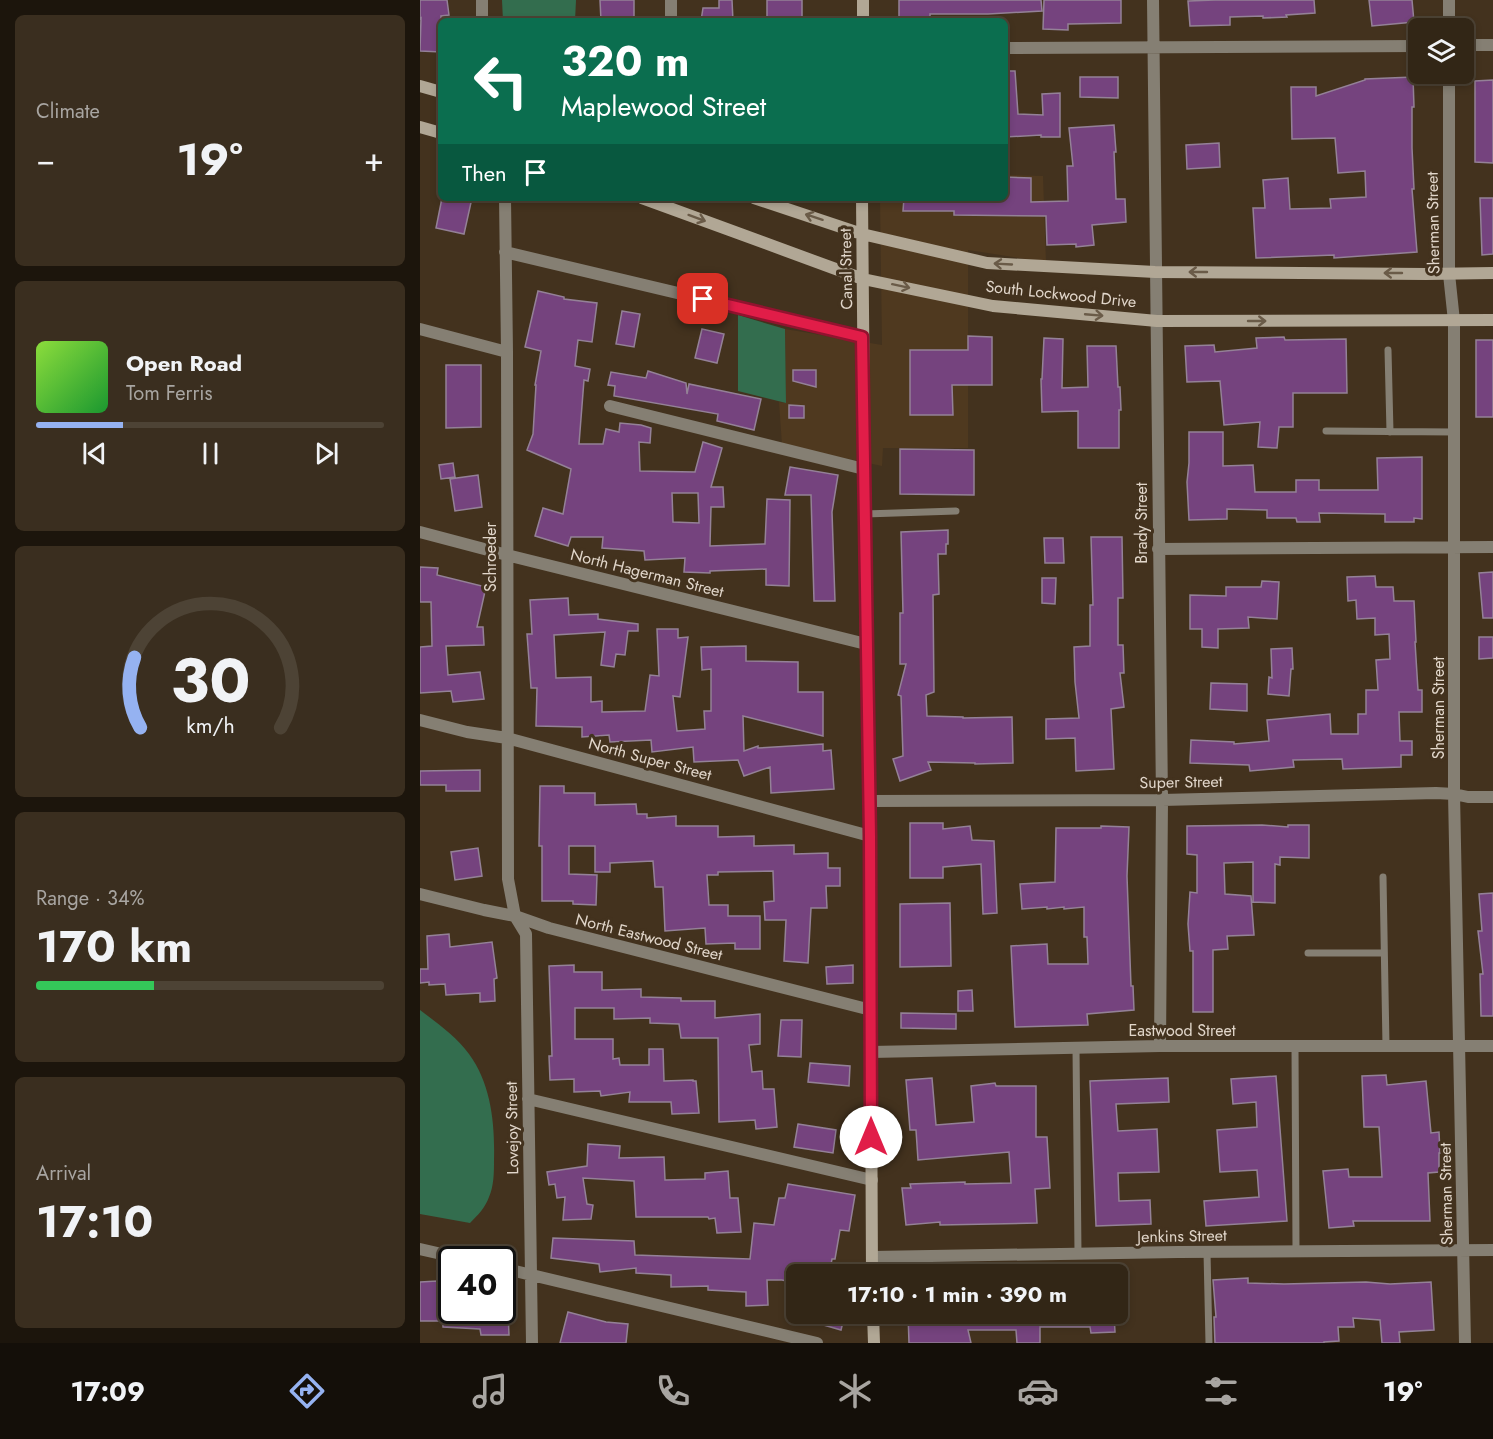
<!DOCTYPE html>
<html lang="en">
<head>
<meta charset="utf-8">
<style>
  body { margin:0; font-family:Jost,sans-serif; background:#3a2e1f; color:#f1f3f6; height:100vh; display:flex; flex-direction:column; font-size:22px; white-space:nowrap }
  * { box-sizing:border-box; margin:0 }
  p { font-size:20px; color:#a8a5a1 }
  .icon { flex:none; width:33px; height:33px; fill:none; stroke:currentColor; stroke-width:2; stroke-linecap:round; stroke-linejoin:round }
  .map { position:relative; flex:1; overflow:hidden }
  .details { display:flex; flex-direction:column; gap:15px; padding:15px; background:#1c150c; width:420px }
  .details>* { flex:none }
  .top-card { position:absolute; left:18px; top:18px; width:570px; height:183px; border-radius:9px; box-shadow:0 3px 9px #0003,0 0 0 2px #4d4335; background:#0b6e4f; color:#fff; overflow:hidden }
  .tools { position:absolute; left:988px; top:18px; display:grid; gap:12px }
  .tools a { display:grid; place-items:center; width:66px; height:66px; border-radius:9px; background:#322616; box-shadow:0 3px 9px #0003,0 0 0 2px #4d4335; font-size:30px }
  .speed { position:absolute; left:18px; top:1246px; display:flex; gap:12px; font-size:30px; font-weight:700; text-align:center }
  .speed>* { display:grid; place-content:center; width:78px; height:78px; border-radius:50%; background:#322616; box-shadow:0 3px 9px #0003,0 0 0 2px #4d4335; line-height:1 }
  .speed .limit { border:3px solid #111; border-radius:9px; background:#fff; color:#111 }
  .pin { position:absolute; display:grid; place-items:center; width:51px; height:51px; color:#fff; margin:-26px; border-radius:12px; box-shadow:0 3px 9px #0006 }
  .me { position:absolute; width:66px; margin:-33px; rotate:0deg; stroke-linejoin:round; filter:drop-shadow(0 0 4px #0008) }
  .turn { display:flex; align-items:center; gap:21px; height:126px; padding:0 24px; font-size:27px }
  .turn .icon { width:78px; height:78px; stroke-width:2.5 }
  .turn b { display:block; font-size:42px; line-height:51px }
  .then { display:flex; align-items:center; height:57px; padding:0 24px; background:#0003; gap:12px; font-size:22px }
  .big { font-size:45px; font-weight:700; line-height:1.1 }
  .details .card { flex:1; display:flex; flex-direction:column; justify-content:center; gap:9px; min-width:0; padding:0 21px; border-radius:9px; background:#3a2e1f }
  .details .dial { align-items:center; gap:0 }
  .dial svg { height:156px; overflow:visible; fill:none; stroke:#4d4335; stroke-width:7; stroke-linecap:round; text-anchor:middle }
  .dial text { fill:#f1f3f6; stroke:none }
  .song { display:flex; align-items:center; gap:18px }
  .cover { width:72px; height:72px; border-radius:9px; background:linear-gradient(135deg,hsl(90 70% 55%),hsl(130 70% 35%)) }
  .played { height:6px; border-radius:3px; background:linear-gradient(90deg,#95b2f1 25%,#4d4335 25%) }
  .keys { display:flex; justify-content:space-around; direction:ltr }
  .heat { display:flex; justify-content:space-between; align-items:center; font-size:33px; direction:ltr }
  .charge { height:9px; border-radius:4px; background:linear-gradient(90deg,#34c759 34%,#4d4335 0) }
  .trip { position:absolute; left:366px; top:1264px; width:342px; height:60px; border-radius:9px; background:#322616; box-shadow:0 3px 9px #0003,0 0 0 2px #4d4335; font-weight:700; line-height:60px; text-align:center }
  .menu { display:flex; height:96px; justify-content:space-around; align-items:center; background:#140f09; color:#a8a5a1 }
  .menu .icon { width:42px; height:42px }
  .menu .on { color:#95b2f1 }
  .menu b { font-size:27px; color:#f1f3f6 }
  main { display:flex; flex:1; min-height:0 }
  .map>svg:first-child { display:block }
  .built { fill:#4f391f }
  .green { fill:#336d4e }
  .building { fill:#75437e; stroke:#948197; stroke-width:1.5; fill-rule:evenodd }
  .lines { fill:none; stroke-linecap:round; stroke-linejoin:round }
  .lane { stroke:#857f73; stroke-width:7 }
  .street { stroke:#857f73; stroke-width:12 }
  .secondary { stroke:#b1a795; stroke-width:12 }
  .oneway { stroke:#6a5b48 }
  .route-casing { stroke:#92132f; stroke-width:15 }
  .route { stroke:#e11d48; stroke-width:10 }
  .labels { text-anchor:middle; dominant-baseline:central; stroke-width:6; stroke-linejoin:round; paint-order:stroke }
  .street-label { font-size:16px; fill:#e1d6ca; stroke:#43321e }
</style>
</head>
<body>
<main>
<section class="details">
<div class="card"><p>Climate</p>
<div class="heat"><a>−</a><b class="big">19°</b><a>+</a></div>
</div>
<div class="card">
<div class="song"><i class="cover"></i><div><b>Open Road</b><p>Tom Ferris</p></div></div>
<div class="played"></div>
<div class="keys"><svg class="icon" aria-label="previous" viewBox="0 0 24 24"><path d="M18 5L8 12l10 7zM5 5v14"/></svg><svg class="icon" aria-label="pause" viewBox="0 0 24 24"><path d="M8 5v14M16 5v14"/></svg><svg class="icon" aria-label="next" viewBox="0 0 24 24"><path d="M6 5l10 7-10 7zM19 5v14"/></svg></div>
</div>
<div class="card dial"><svg viewBox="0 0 100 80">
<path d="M14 69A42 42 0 1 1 86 69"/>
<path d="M14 69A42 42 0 0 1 11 33" stroke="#95b2f1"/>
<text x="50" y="56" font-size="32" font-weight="700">30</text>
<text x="50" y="72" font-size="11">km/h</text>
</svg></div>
<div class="card"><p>Range · 34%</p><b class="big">170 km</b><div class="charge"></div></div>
<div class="card"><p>Arrival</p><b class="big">17:10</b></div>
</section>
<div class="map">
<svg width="1073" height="1343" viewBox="0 0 1073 1343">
  <rect width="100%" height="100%" fill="#43321e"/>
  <path class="built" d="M585,175L623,176L626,262L548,250V448H463L462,466L362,445L359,402L366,403L365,329L462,345L460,198H585Z"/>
  <path class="green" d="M82,0H156L155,21H83Z
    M318,315L365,329L366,403L318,391Z
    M0,1010C17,1023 36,1036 49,1054C71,1084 75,1123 74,1160C74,1172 74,1186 69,1197C65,1208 58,1215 50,1223L0,1214Z"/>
  <path class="building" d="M0,0H27L29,15L21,16V52L0,51L1,18L0,19Z
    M180,0H214V21H181Z
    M299,0H312L313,21H281L283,8H299Z
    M347,0H382V21H347Z
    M479,0H621L622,11L568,14H510V21H479Z
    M624,0H701V23L648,24V30L623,29Z
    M795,0H894L895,13L866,15L867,17L843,18V16L810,17V25L770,26L768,1Z
    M949,0H992L994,22L952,26Z
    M585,71H595L598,114L623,115L622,94L640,93V137H621V135L585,137Z
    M660,77H698V98L660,97Z
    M993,77L994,107H992V148L994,189H992L997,252L914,258V255L836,258L833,208H845L843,180L868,178L870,209L911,208L910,199L946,197L945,171L918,173L915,138L872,139L871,87H896V96L945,80V79Z
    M1073,80V163L1055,162V81Z
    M694,125L696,152H694L696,199H705L706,222L672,225L674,245L656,247V244L627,245L626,216L534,215V211H483L484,198H585V177L611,178V202L648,201L647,166H653L649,128Z
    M799,143L800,167L767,169L766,145Z
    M22,198H52L44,234L16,228Z
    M1060,198H1073V254L1062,255Z
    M118,291L144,297V299L177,303L172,342L158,340L155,366L170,369L168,381L164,380L159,444H183L186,429L199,432L200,423L221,425L231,428L230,443L219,442L220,471L275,472L283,442L302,448L291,487H303L304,507H291L290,546L345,544L347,499L370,500L369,586L346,585V569L290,571V573L264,572L265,558L225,560L224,551L182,548L183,537H151L148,546L115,536L123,508L143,514L151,469L107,450L113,434L116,385H115L121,351L105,347ZM252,493H278L279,523L253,522Z
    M202,311L220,314L214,347L196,344Z
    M282,329L304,334L297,363L275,358Z
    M548,336L572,337V385H532L533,415H490V350H548Z
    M864,337L865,340L926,339L927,393H873V427H859L857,448L838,447L840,422L804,425L800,381L767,382L765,346L794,345L795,352L837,348L836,338Z
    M624,338L643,339L642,388L668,387L667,346H696L698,387H700L701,410H699V448H658V411L622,412L621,379H622Z
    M1056,340H1073V417H1056Z
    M26,365H61V427L26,428Z
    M373,370H396V387L373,381Z
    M228,371L266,383L267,394L269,384L341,399L334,430L297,421L298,414L194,396L195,386L188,385L191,372L226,378Z
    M369,405L384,406V418H369Z
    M769,432H803V466L833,465L835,492H876V480H899V490H958L957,458L1002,457V519L994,518V522H965V514L899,513L900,522H877L876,518H847V510L807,509V519L769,520L767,482L769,463Z
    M480,449L554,450V495L480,494Z
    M33,463L35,477L21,479L19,465Z
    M370,467L418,475L412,512L415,601H394L391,495H365Z
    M58,475L62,507L35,511L30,479Z
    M528,530V544H526V554H518L519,594L513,595L514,692L506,695L507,716L543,717V718L592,717L593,763L555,764V763L508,762L511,770L480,781L473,759L483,756L481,696L478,695L486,664H480V613H483L481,532Z
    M671,537H702L703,598H698V645H703L704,673H700L704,707L691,709L694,769L656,771L655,738L626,739V719L659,718L655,682L654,647L670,646V605H673Z
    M624,538H643L644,563H625Z
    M0,567L18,568L17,575L66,587L57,627H63L64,645L26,646L28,675L60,672L64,699L33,702L31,691L0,693V647L12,646L11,602H0Z
    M1073,572V618H1063L1059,573Z
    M955,576L956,587H973L974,601H994L996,642H995L998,690H1002V712H979L980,741H992V755H981V767L923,769L922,759L873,760L874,767L830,771L829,765L770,763L771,740L814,742V744L849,741L847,720L910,714L911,734H938V714H946V690H958L956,660L970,659L969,634L955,635V618L937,619L936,600L928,601L927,577Z
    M622,578H636L635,604L622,603Z
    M842,581L859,582L857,619L828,617L829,628L798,629V648L782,647V629H770V595L806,596V587H841Z
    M148,598L149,615L178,614V619L218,624V631H208L205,655L196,654L194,667L181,665L185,632L134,635L136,678L171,677V702L182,701V712L225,711L230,675L239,676L237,629H258V638L268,637L260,697L253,696L257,731L285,729L284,711H291V669L282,670L281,647L326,646V661L378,662V692H403V736L323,716L324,751L338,746V748L403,744V751L411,750L414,789L351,793L350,767L324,776L318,760L274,762L273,747L232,752L231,740L190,742L189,735L162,737V727L116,726L117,688H111L107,634H112L110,600Z
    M1059,637H1073V658L1059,659Z
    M872,648L873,669H871L869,696L848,694L849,677L852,678L851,649Z
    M791,683L827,684V711L790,709Z
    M60,770V791H26V785H0V771Z
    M120,786H144V793H175V805L216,804L217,814H227V818L256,816V826H298V837L334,836V846L374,845V854L408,853V868H420V886H406L407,908H391L388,963L364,961L366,920H345L344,902L354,901L353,871L298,872V875H287L289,905H308V916H340V949H315V943L286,944L285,928L245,931L243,887H235L233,861L190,863V872H175V846H149V874L177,875L176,905L153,904V901H122V846H119Z
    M490,823H523V829L550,826L552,840L574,841L577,913L563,914L561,864L523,867V878H490Z
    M842,825L868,827V825H889V858L860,857V865L855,864V903L833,902V862L804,863L805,894L831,896L834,935L807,936L808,949L793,950V1012H773V951H770L768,924L770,892L777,893V855L767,854V826Z
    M681,826L709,827L707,876L711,986H713L714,1010L667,1014L668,1025L595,1027L591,946L627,944L628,964H668L667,937H664V907L644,909V907L627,909V907L602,909L600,884L635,882L636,828H681Z
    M58,848L62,876L35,880L31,852Z
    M1073,893V1016H1061L1060,974H1063L1058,931H1062L1059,894Z
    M530,903L531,966L480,967V904Z
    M29,934L30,947L72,942L77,978L74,979L75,1001L60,1002V993L26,995L25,984L9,985V982L0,983V969H8L7,936Z
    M154,965V972H182V990L221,989V997L261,998V1001H295V1018L340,1014V1044L329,1045L332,1072L342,1071L343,1089H354L357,1127L336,1129L335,1120L299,1122L298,1038H261L259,1024L230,1023V1018L194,1019V1008H155V1039H193V1059L199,1058L200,1065H229V1049H243L244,1081L273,1080V1081H276L279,1113L252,1114L251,1102H209L210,1092L181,1096L180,1091L154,1092V1079L130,1080L129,1056H132L129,966Z
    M433,965V983L407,984L406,967Z
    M552,990L553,1011H538V991Z
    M481,1013L536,1014V1029L481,1028Z
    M361,1020H382L381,1057L358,1056Z
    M390,1063L430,1066L429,1086L388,1082Z
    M966,1075L967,1085L1006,1081L1011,1133L1019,1132L1020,1153H1019V1172L1008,1173L1010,1221H933L934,1226L909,1228L903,1171L928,1169L929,1177H962L959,1127H944L942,1076Z
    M856,1076L867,1221L786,1226L784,1201L839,1197L837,1170L800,1172L797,1130L837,1127L836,1102L813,1104L811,1079Z
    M512,1078L516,1125L554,1122L551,1086L575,1083L576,1086H616V1137H627L630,1188L615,1189L617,1223L520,1225V1222L486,1225L482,1188H491L490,1184L545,1182V1184L591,1183L589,1152L498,1160L496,1130H490L486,1080Z
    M748,1078L749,1102L696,1104L698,1131L737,1129L739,1172L698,1173L699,1201L730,1200L731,1224L676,1226L670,1081Z
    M378,1124L416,1130L413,1153L374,1147Z
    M168,1144L200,1146L199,1158L244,1157L245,1180L285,1179V1173L308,1171L310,1198H318L321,1232L297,1233L295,1218L289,1219L288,1217H216L214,1181L163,1178L167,1204L173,1205L171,1219L143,1220L145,1197L137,1198L135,1184L129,1185L127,1172L167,1166Z
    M368,1184L435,1195L429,1231L420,1230L415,1259H412L409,1275H376V1283L362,1280H347L348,1305L326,1306V1292L288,1290V1286L251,1287V1275L216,1273V1268L180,1272L179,1264L131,1258L133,1238L214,1241L215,1255L330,1259L334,1223L354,1225L359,1198H365Z
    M828,1278V1283L864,1284L946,1282L970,1284L1011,1282L1014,1330L979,1332L980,1343H962L960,1320L933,1318L934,1327H918L919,1341L904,1342V1343H795L794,1317H796L793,1280Z
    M17,1281V1289L32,1290V1311H88L89,1335H61L60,1329L23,1327V1321H0V1282Z
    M148,1312L186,1322L208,1324L206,1343H140Z
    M380,1314H425L421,1330L379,1318Z
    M488,1314H694L695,1332L671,1333L670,1327H620V1343H597L596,1330H548L551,1343H489Z"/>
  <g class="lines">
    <path class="lane" d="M968,350L970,432
      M906,431L1034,432
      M445,514L536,511
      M963,877L966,1046
      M888,953H964
      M875,1046L876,1251
      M656,1048L658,1254
      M787,1252L789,1343"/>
    <path class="street" d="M62,0V21
      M251,0V21
      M733,0L742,800L740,1046
      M1029,0V28
      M1044,45H1073
      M585,48L999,46
      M1029,74V274L1034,321V794L1045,1343
      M85,198L87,352L88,879L95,916L106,934L112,1343
      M85,252L443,337
      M0,329L87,352
      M190,406L444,469
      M0,532L87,555L446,644
      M738,549L1073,547
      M0,720L47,732L87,738L450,836
      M450,801L742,800L1016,793L1034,794L1048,797H1073
      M0,894L64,910L95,916L129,928L451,1010
      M451,1052L740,1046H1073
      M108,1099L452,1180
      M0,1249L48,1260
      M452,1257L758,1252L1073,1250
      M82,1268L397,1343"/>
    <path class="secondary" d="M443,0V21
      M0,86L21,92
      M0,127L21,133
      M222,198L443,279L573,306L737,321L1073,320
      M334,198L442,234L567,263L735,272L1006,274L1073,273
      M442,198L446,644L450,836L452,1275
      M453,1314L454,1343"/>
  </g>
  <defs><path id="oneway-shaft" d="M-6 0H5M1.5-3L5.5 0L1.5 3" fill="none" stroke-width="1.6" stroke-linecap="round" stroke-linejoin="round" transform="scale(1.5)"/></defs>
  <g class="oneway">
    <use href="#oneway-shaft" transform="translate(394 217) rotate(-162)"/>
    <use href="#oneway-shaft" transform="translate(277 218) rotate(20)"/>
    <use href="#oneway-shaft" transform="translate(583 264) rotate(-177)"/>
    <use href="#oneway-shaft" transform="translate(778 272) rotate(-180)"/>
    <use href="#oneway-shaft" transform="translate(973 273) rotate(-180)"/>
    <use href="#oneway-shaft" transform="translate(481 286) rotate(12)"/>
    <use href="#oneway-shaft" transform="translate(674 315) rotate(5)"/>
    <use href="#oneway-shaft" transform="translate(837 321)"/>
  </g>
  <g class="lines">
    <defs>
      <path id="route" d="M283,299L442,337L450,836L451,1137"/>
    </defs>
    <use href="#route" class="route-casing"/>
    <use href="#route" class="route"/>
  </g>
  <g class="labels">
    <g class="street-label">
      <text transform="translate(1013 223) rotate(-91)">Sherman Street</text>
      <text transform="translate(426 269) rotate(-91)">Canal Street</text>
      <text transform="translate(641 294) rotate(6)">South Lockwood Drive</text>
      <text transform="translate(721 523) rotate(-90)">Brady Street</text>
      <text transform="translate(70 557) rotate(-90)">Schroeder</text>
      <text transform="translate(227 573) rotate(14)">North Hagerman Street</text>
      <text transform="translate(1018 708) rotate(-90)">Sherman Street</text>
      <text transform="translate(230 759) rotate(15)">North Super Street</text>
      <text transform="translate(761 782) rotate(-1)">Super Street</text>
      <text transform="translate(229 937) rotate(14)">North Eastwood Street</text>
      <text x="762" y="1030">Eastwood Street</text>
      <text transform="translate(92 1128) rotate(-91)">Lovejoy Street</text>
      <text transform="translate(1026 1194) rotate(-91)">Sherman Street</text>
      <text transform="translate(762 1236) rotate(-1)">Jenkins Street</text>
    </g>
  </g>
</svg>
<div class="tools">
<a><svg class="icon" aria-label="layers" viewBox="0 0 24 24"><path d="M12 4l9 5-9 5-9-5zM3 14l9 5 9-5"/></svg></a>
</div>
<div class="speed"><div class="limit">40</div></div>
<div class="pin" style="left:283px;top:299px;background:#d93025"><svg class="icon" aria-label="arrive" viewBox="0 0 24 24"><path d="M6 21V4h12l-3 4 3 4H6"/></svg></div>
<svg class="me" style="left:451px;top:1137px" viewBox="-20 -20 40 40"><circle r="19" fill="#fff"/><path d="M0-13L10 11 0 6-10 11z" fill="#e11d48"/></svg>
<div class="trip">17:10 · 1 min · 390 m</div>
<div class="top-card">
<div class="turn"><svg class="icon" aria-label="left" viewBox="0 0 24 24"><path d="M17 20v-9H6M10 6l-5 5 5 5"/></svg><div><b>320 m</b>Maplewood Street</div></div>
<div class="then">Then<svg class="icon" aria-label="arrive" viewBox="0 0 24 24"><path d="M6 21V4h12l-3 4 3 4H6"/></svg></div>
</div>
</div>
</main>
<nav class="menu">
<b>17:09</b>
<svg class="icon on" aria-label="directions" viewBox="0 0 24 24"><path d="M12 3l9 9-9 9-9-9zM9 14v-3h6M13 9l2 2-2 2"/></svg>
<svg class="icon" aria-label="music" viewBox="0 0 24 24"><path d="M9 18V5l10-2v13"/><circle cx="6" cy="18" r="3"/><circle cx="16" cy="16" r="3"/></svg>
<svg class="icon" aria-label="phone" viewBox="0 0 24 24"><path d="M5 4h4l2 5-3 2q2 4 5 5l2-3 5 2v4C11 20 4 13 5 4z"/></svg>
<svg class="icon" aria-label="climate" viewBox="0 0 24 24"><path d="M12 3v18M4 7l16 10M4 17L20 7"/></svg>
<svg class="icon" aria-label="car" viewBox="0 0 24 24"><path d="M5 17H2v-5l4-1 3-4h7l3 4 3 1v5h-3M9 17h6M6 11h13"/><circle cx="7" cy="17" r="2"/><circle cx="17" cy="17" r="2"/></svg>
<svg class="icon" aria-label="filters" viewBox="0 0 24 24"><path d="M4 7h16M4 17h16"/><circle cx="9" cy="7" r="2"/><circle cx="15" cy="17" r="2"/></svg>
<b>19°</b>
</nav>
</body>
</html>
